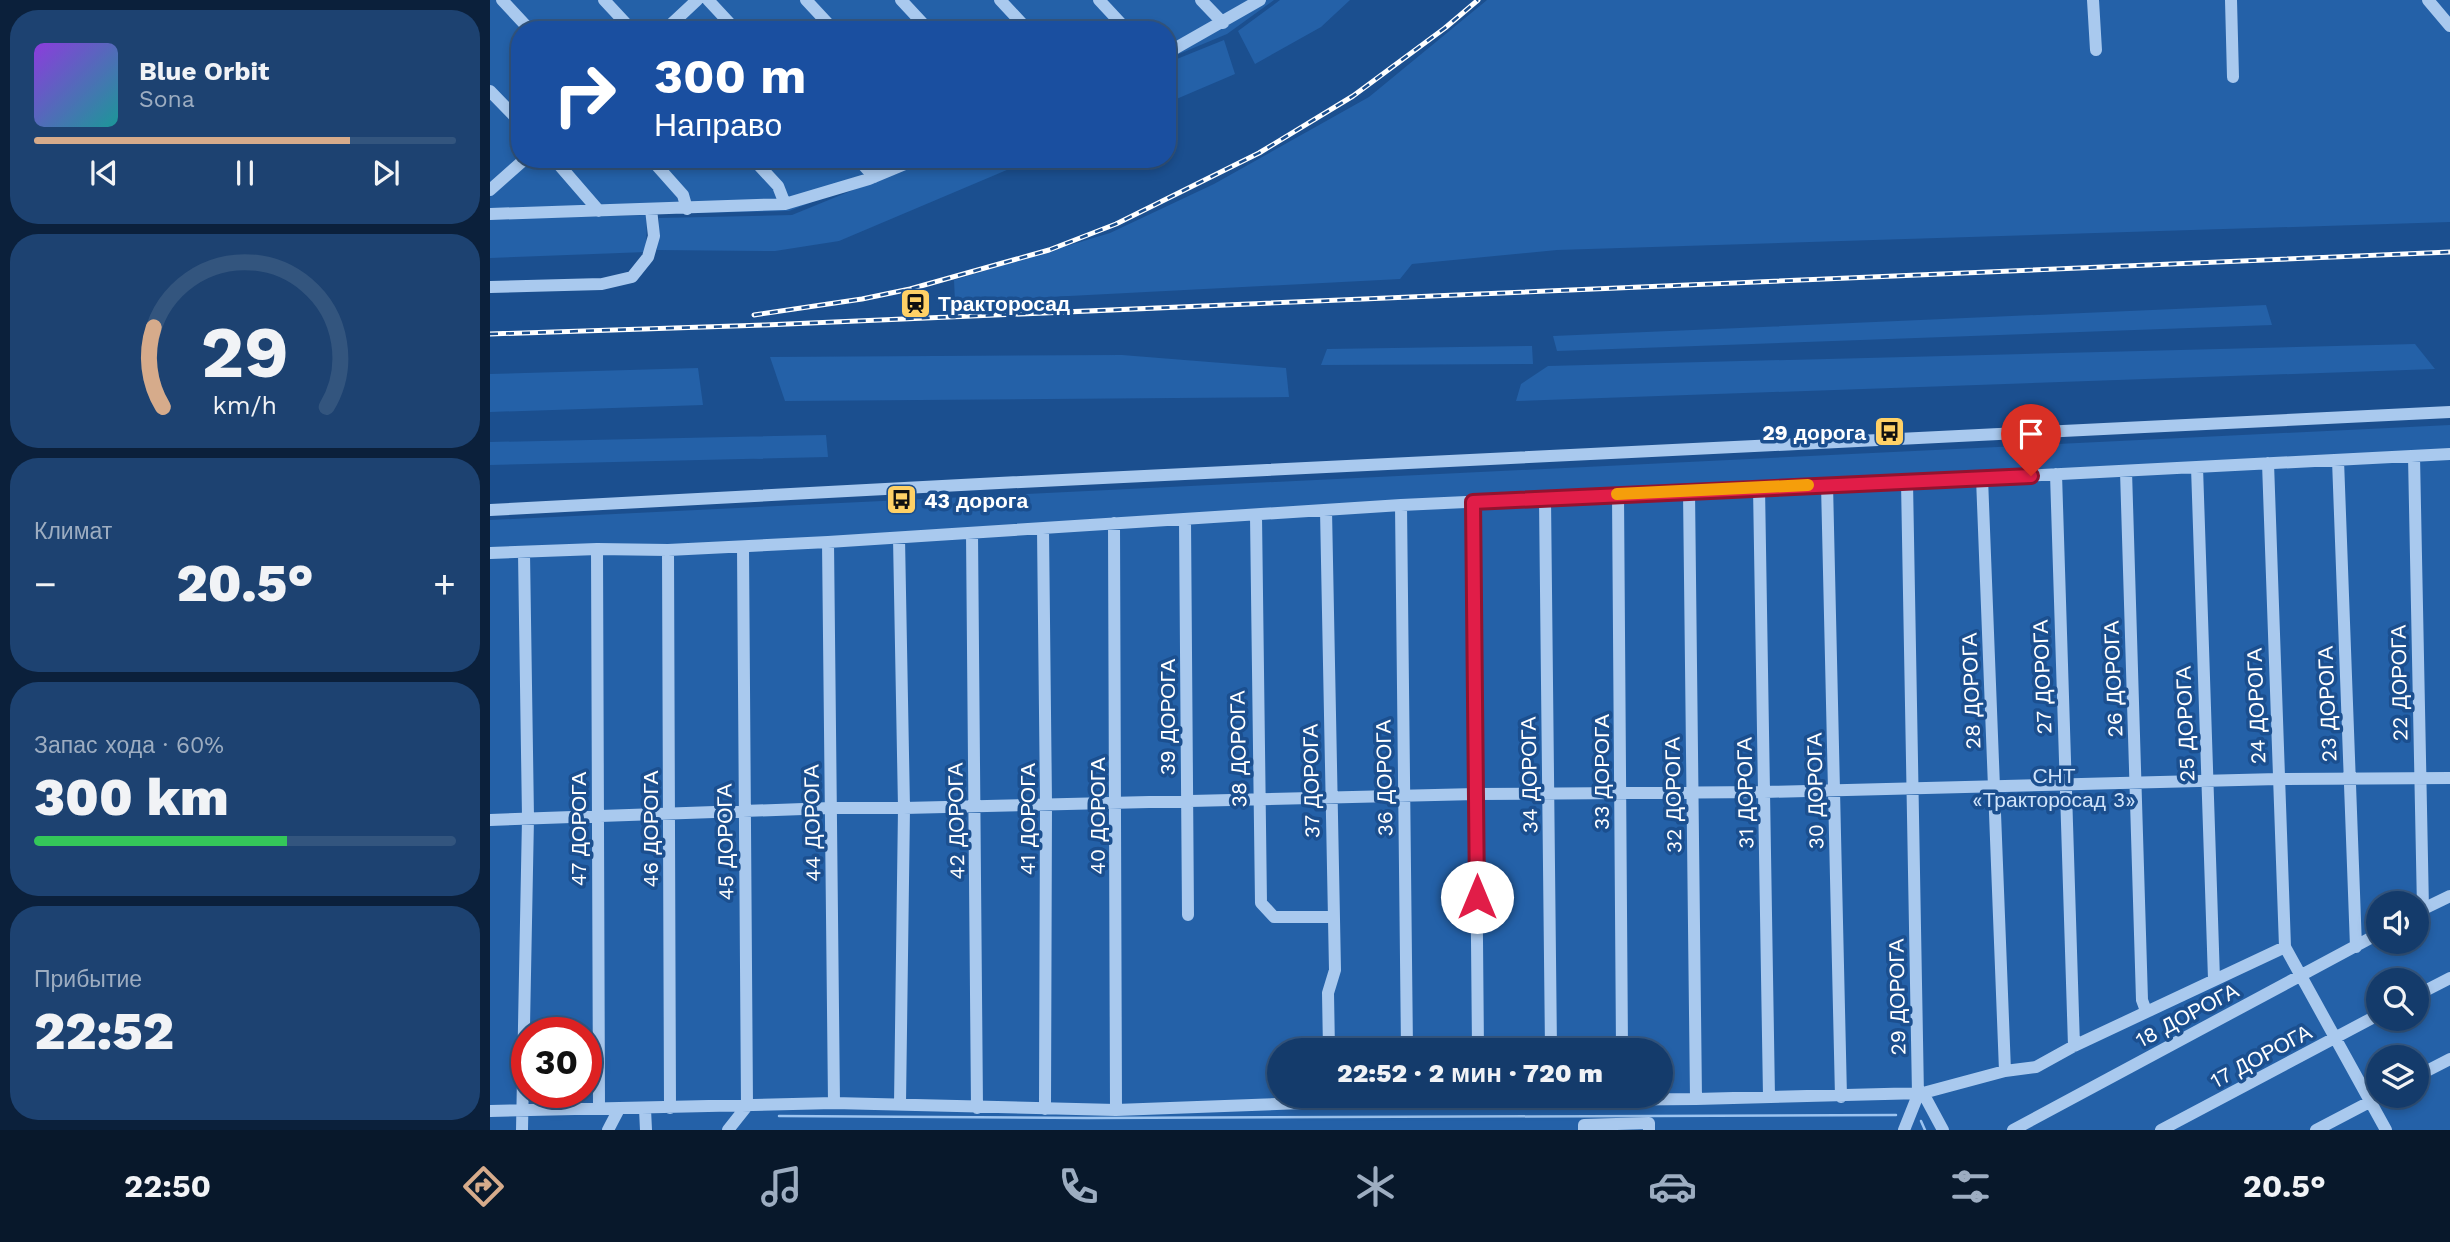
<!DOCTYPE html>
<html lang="ru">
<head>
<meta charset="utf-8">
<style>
  body { margin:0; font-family:"Work Sans",sans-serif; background:#1d4271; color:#f1f3f6; height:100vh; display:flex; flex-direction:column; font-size:26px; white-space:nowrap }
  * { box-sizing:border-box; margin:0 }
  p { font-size:23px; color:#9dadc1 }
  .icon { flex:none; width:38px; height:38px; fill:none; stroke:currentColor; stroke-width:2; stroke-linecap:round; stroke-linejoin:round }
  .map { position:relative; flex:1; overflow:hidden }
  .panel { display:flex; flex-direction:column; gap:10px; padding:10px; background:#0b203b; width:490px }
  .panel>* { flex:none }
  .guide { position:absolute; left:21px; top:21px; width:665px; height:147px; border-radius:28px; box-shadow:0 4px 10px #0003,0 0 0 2px #33557e; background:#1a4fa0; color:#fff; overflow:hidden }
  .controls { position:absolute; left:1876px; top:891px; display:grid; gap:14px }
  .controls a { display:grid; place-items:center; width:63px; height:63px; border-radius:50%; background:#143b6b; box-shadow:0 4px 10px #0003,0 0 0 2px #33557e; font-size:35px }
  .speed { position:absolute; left:21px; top:1017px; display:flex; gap:14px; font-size:35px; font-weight:700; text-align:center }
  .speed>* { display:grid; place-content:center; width:91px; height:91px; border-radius:50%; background:#143b6b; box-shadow:0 4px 10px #0003,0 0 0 2px #33557e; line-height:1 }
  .speed .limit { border:10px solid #d22; background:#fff; color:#111 }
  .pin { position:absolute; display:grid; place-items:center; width:60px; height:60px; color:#fff; margin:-72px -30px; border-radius:50% 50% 50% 0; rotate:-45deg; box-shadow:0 0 7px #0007 }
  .pin .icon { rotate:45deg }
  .me { position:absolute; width:77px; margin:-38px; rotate:0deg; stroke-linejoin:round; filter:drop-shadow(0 0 5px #0008) }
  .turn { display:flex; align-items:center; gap:24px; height:147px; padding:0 28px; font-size:32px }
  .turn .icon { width:91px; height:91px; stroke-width:2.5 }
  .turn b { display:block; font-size:49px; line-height:60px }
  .big { font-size:52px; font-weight:800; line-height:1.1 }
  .panel .card { flex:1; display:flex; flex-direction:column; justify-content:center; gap:10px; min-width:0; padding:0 24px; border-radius:28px; background:#1d4271 }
  .panel .dial { align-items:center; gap:0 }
  .dial svg { height:182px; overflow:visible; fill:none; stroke:#33557e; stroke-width:7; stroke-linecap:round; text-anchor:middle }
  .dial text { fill:#f1f3f6; stroke:none }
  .song { display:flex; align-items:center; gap:21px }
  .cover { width:84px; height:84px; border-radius:10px; background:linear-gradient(135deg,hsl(270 70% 55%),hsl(180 70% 35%)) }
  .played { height:7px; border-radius:4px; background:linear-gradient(90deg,#d6ab8b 75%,#33557e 75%) }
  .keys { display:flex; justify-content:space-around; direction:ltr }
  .heat { display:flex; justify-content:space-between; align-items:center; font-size:38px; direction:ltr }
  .charge { height:10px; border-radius:5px; background:linear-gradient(90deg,#34c759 60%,#33557e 0) }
  .trip { position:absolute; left:777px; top:1038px; width:406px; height:70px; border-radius:35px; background:#143b6b; box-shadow:0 4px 10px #0003,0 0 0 2px #33557e; font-weight:800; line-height:70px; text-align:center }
  .menu { display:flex; height:112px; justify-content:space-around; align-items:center; background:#08182b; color:#9dadc1 }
  .menu .icon { width:49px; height:49px }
  .menu .current { color:#d6ab8b }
  .menu b { font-size:32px; color:#f1f3f6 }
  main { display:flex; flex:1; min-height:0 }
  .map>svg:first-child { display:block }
  .green { fill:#2461a8; fill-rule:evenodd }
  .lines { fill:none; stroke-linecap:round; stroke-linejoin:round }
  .stream { stroke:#9cc4f0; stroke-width:2.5 }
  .minor { stroke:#a9c9ee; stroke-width:12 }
  .rail-casing { stroke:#fff; stroke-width:5 }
  .rail { stroke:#1b4f8f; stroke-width:2.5; stroke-dasharray:8; stroke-linecap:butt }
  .route-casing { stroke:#92132f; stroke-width:18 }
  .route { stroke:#e11d48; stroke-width:12 }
  .slow { stroke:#f59e0b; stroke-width:12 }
  .labels { text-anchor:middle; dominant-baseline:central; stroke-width:7; stroke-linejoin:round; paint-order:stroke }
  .poi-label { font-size:21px; font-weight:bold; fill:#fff; stroke:#1b4f8f; text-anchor:start }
  .street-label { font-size:21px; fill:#fff; stroke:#1b4f8f }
  .park-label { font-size:21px; fill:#cfe3fa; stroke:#1b4f8f }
</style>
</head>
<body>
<main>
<section class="panel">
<div class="card">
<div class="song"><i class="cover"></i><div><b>Blue Orbit</b><p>Sona</p></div></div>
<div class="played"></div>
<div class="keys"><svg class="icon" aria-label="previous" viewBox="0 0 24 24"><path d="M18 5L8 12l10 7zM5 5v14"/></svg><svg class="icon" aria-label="pause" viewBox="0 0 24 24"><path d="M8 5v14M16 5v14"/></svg><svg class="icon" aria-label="next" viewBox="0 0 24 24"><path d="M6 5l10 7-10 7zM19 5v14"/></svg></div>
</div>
<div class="card dial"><svg viewBox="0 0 100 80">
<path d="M14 69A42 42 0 1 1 86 69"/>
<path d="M14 69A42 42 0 0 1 10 34" stroke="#d6ab8b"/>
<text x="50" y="56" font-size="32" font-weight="700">29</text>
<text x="50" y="72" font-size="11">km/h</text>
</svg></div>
<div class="card"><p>Климат</p>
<div class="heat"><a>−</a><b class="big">20.5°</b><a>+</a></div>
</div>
<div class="card"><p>Запас хода · 60%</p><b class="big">300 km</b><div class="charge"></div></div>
<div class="card"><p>Прибытие</p><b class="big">22:52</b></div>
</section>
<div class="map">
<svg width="1960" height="1130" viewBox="0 0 1960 1130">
  <rect width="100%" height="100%" fill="#1b4f8f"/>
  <path class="green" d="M0,0H784L737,34L677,59V30H30V159H434L299,211L0,217Z
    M790,0H860L831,27L765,64L748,31Z
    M997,0H1960V222L1067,250L922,264L910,279L465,302L464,280L620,233L724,184L879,97Z
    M734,40L745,74L677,103V63Z
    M439,159H543L349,241L285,251L167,250L169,218L302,215Z
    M157,215L156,252L0,258V219Z
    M1776,305L1782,325L1067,351L1063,336Z
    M1925,344L1945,369L1026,401L1031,384L1058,366Z
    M1042,346L1043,364L831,365L837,349Z
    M632,355L796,368L799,397L295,401L280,357Z
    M208,368L213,405L0,412V374Z
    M1960,425V1130H0V520ZM1888,903H1927V942H1888ZM1888,980H1927V1018H1888ZM37,1032H96V1092H37ZM789,1050H1171V1096H789ZM1888,1057H1927V1096H1888Z
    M336,435L338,457L0,465V442Z"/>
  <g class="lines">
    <path class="stream" d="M289,1116L598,1118L1406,1115
      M1431,1121L1435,1130"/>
    <path class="minor" d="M12,0L40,30
      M114,0L142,30
      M218,0L246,30
      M316,0L344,30
      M411,0L439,30
      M510,0L538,30
      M609,0L637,30
      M711,0L733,23
      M1603,0L1606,50
      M1741,0L1743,77
      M1938,0L1960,26
      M175,30L207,0
      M677,53L770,0
      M0,91L30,122
      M64,159L109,211
      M161,159L193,195L197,209
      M263,159L288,186L295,204
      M368,159L384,177
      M0,190L35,159
      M0,214L295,204L379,179L427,159
      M0,287L112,284L142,277L158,257L164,236L161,209
      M1924,456L1933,909
      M1848,460L1866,947
      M1778,463L1795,947L1896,1130
      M1707,467L1724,979
      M1636,471L1652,1000L1656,1011
      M1566,474L1584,1046
      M1492,478L1515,1071
      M1337,484L1351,1097
      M1269,487L1279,1097
      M1199,491L1206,1099
      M1128,494L1132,1050
      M1055,499L1061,1050
      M983,502L988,1050
      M911,505L917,1050
      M0,510L509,483L1960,412
      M836,510L845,970L838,993L839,1050
      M766,516L771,903L784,917H844
      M695,520L698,915
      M624,523L626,1110
      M553,529L556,803L555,1109
      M482,533L487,1108
      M409,538L414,808L410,1104
      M338,542L344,1103
      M107,549L109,1108
      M178,550L180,1108
      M0,553L107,549L178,550L338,542L911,505L1417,482L1960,454
      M0,820L341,808H414L986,794L1274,792L1788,779L1960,778
      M1929,911L1960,896
      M1927,995L1960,978
      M1927,1076L1960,1059
      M1433,1093L1515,1071L1546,1067L1584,1046L1795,947
      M155,1109L156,1130
      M0,1111L344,1103L626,1110L840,1102L1206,1099L1433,1093L1453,1130
      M32,1130L38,818L34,553
      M118,1130L129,1109
      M238,1130L257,1106L253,547
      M1094,1130V1125L1159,1123V1130
      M1414,1130L1428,1095L1417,482
      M1523,1130L1888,934
      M1671,1130L1888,1015
      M1826,1130L1891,1096"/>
    <defs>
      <path id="rail" d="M264,315L372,299L420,289L559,250L626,224L769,153L863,96L955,28L988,0
        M0,334L275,325L1960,252"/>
    </defs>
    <use href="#rail" class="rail-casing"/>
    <use href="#rail" class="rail"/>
  </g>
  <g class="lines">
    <defs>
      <path id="route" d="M987,897L983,502L1541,476"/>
    </defs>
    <use href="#route" class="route-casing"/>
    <use href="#route" class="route"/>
    <path class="slow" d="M1127,494L1318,485"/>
  </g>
  <defs>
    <symbol id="station-square" viewBox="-11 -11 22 22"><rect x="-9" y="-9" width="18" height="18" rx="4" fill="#ffd166" stroke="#1b4f8f"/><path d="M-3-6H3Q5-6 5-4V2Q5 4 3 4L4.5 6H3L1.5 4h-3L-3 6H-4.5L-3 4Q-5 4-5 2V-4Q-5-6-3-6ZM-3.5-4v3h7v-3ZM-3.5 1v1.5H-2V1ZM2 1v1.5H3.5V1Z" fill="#111"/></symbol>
    <symbol id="bus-square" viewBox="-11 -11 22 22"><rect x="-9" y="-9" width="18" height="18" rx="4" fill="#ffd166" stroke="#1b4f8f"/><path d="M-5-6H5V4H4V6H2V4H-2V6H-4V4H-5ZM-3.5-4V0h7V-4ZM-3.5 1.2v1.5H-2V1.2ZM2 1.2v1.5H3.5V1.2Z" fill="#111"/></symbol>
  </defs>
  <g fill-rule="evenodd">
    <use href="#station-square" x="408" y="286" width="35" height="35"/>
    <use href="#bus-square" x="1382" y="414" width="35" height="35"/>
    <use href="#bus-square" x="394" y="482" width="35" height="35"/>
  </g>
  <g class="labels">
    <g class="poi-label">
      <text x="448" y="303">Тракторосад</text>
      <text x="1376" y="432" text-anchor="end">29 дорога</text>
      <text x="434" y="500">43 дорога</text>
    </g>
    <g class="street-label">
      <text transform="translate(1552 677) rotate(-92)">27 ДОРОГА</text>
      <text transform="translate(1623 679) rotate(-92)">26 ДОРОГА</text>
      <text transform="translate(1909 683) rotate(-91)">22 ДОРОГА</text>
      <text transform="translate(1481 691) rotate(-92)">28 ДОРОГА</text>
      <text transform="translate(1837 704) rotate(-92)">23 ДОРОГА</text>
      <text transform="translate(1766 706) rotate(-92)">24 ДОРОГА</text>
      <text transform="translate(677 717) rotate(-90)">39 ДОРОГА</text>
      <text transform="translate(1695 724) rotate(-92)">25 ДОРОГА</text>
      <text transform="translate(748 749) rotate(-91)">38 ДОРОГА</text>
      <text transform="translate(1111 772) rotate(-90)">33 ДОРОГА</text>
      <text transform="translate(1039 775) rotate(-91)">34 ДОРОГА</text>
      <text transform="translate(894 778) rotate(-91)">36 ДОРОГА</text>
      <text transform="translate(821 781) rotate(-91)">37 ДОРОГА</text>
      <text transform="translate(1325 791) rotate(-91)">30 ДОРОГА</text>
      <text transform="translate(1255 793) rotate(-91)">31 ДОРОГА</text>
      <text transform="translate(1183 795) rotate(-91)">32 ДОРОГА</text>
      <text transform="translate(607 816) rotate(-90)">40 ДОРОГА</text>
      <text transform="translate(537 819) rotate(-90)">41 ДОРОГА</text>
      <text transform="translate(466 821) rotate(-91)">42 ДОРОГА</text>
      <text transform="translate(322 823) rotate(-91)">44 ДОРОГА</text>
      <text transform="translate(88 829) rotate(-90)">47 ДОРОГА</text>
      <text transform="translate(160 829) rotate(-90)">46 ДОРОГА</text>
      <text transform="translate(235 842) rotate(-91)">45 ДОРОГА</text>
      <text transform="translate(1407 997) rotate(-91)">29 ДОРОГА</text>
      <text transform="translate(1697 1015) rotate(-28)">18 ДОРОГА</text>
      <text transform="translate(1771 1056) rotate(-28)">17 ДОРОГА</text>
    </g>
    <g class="park-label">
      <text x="1564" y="775">СНТ<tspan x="1564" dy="24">«Тракторосад 3»</tspan></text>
    </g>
  </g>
</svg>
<div class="controls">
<a><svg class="icon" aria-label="sound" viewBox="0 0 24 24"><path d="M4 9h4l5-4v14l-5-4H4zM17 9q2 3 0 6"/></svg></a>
<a><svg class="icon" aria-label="search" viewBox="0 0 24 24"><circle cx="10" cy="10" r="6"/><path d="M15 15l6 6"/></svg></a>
<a><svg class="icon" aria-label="layers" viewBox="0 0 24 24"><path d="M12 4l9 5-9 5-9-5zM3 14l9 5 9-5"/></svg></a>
</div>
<div class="speed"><div class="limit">30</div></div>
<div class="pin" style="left:1541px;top:476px;background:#d93025"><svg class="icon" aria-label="arrive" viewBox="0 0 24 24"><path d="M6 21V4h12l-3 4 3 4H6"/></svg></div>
<svg class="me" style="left:987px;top:897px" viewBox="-20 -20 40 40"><circle r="19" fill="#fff"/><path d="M0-13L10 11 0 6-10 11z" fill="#e11d48"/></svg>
<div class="trip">22:52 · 2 мин · 720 m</div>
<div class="guide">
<div class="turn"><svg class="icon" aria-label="right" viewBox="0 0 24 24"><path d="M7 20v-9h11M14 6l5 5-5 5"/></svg><div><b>300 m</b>Направо</div></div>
</div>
</div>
</main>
<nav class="menu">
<b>22:50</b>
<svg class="icon current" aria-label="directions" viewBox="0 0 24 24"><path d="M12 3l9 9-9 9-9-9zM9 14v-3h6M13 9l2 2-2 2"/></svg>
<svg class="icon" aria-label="music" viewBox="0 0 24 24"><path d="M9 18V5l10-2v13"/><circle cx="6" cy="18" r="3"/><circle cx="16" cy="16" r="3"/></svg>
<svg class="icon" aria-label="phone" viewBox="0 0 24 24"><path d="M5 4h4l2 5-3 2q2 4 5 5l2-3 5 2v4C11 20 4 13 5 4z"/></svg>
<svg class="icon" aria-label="climate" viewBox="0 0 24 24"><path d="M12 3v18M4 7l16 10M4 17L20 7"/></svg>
<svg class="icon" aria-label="car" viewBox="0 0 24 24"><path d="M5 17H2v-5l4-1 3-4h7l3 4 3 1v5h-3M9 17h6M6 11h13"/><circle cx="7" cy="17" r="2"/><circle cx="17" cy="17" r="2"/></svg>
<svg class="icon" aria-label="filters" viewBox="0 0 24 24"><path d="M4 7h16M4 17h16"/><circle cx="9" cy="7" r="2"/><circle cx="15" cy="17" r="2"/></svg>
<b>20.5°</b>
</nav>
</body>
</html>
